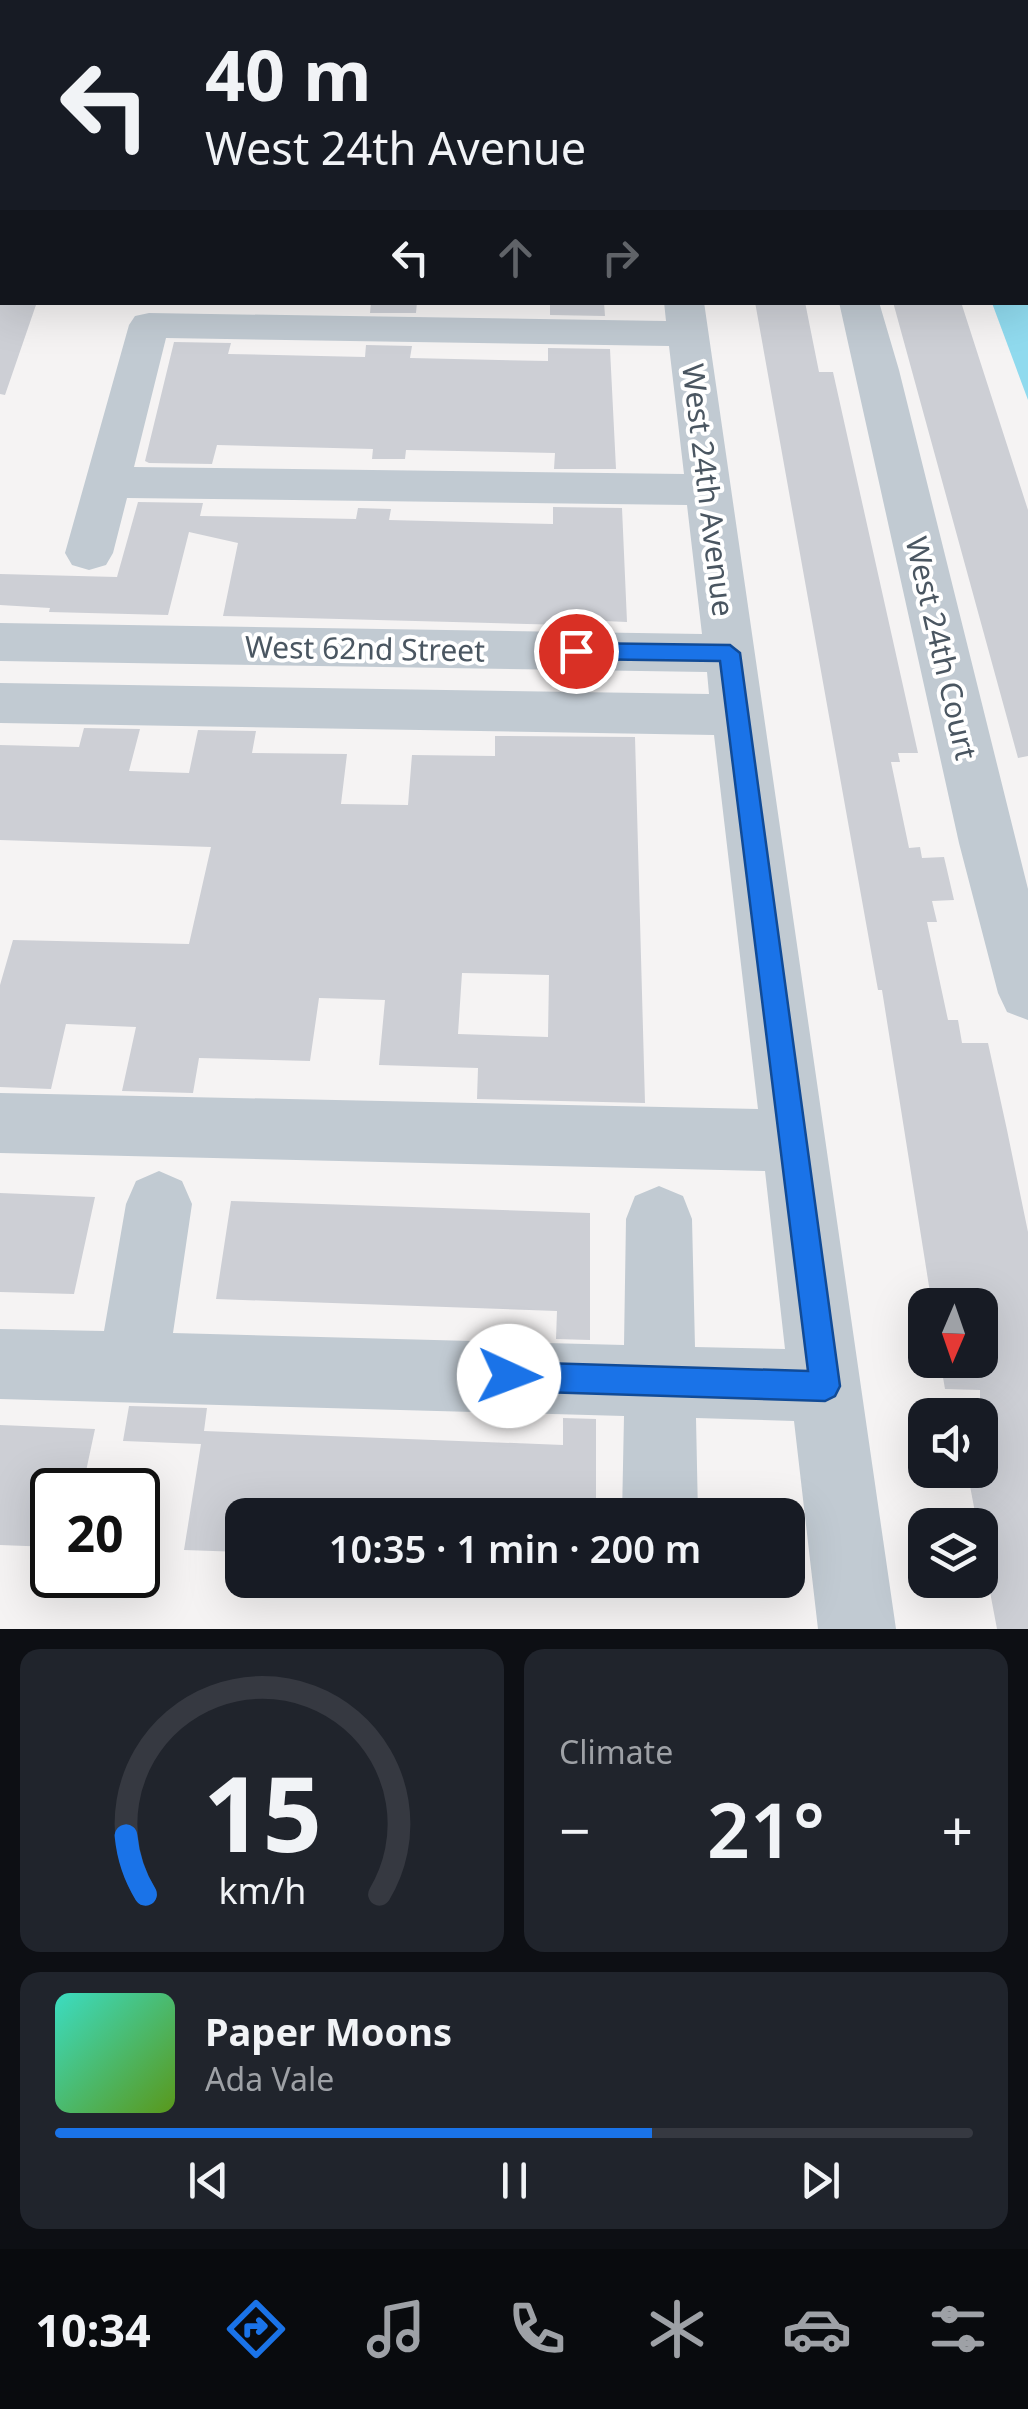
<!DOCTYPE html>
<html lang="en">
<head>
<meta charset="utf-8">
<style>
  body { margin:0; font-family:"Noto Sans",sans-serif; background:#20242c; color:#f1f3f6; height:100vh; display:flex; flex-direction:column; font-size:38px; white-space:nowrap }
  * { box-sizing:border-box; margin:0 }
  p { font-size:32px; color:#9ea1a6 }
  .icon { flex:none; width:55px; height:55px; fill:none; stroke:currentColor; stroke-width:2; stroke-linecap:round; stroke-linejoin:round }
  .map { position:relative; height:1629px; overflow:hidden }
  .sheet { display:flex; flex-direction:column; gap:20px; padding:20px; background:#0d0f14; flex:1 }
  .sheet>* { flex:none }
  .guide { position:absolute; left:0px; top:0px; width:1030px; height:305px; box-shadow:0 10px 40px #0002; background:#171b24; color:#f1f3f6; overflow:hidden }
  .needle { width:65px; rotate:182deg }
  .tools { position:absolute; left:908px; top:1288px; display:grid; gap:20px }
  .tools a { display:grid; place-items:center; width:90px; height:90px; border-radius:20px; background:#171b24; box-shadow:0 10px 40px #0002; font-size:50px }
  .speed { position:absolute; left:30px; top:1468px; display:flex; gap:20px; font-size:50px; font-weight:700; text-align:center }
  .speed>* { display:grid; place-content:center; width:130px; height:130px; border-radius:50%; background:#171b24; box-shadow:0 10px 40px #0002; line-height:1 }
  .speed .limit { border:5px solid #111; border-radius:15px; background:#fff; color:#111 }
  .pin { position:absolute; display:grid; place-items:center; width:85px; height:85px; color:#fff; margin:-42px; border:5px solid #fff; border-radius:50%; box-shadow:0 2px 10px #0007 }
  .me { position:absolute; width:110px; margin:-55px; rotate:92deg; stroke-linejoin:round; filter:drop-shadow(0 0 8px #0008) }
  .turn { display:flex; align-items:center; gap:35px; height:210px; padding:0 40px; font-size:45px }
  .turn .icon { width:130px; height:130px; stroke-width:2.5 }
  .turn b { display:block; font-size:70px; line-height:85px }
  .lanes { display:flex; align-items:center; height:95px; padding:0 40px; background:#0003; justify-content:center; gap:50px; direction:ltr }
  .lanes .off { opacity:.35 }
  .big { font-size:75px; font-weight:600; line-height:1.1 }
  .sheet .tile { flex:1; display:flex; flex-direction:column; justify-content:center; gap:15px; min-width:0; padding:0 35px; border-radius:20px; background:#20242c }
  .sheet .dial { align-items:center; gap:0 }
  .dial svg { height:260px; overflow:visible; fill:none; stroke:#363941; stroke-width:7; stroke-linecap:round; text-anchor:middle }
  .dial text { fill:#f1f3f6; stroke:none }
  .song { display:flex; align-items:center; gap:30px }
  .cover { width:120px; height:120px; border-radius:15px; background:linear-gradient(135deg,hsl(170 70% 55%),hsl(90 70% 35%)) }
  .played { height:10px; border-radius:5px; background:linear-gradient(90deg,#1a73e8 65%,#363941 65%) }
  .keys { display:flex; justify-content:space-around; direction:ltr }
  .heat { display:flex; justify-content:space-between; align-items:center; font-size:55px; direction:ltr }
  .sheet .tiles { flex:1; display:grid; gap:20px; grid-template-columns:1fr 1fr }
  .tile:last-child { grid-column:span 2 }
  .trip { position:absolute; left:225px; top:1498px; width:580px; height:100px; border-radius:20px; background:#171b24; box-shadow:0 10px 40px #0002; font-weight:600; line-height:100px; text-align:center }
  .dock { display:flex; height:160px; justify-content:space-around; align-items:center; background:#090b0e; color:#9ea1a6 }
  .dock .icon { width:70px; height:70px }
  .dock .on { color:#1a73e8 }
  .dock b { font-size:45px; color:#f1f3f6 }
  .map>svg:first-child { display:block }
  .education { fill:#e6e4e5 }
  .water { fill:#90daee }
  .building { fill:#cdcfd5; fill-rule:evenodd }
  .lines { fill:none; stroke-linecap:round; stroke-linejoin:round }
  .minor { fill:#c1cad2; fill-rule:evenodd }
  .route { fill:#1a73e8; stroke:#114b97; stroke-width:2.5 }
  .labels { text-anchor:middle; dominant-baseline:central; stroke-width:8; stroke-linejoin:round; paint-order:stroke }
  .street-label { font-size:30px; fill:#4a5661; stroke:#fff }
</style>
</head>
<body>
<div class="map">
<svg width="1028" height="1629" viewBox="0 0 1028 1629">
  <rect width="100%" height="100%" fill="#f5f3f3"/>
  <path class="education" d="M0,0H600V2H2V6Z"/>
  <path class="water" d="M1028,277V400L992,303L1028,302Z"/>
  <path class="building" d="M0,302H37L5,395L0,394Z
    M371,302H417L416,313H370Z
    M550,302H604L605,316L550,315Z
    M755,302H805L819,372H833L918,753H898L900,762H891L909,848L920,847L922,858L944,857L954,900L932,901L937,922H927L948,1020H958L962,1043H988L1007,1130L1028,1232V1629H997L967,1470H980V1390L945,1389L940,1360H980V1305H932L882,990H878Z
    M893,302H961L1028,510V756L1018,758Z
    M174,342L231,343L228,354L365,357L366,345L412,346L410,358L548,361V348L610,349L616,469H554L555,453L406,450L405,459H372L373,449L217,445L212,464L149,463L145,461Z
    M138,502L203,503L200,516L356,519L358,508L391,509L389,520L553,524V507L622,508L627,622L604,621V626L223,616L238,543L189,532L168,615L49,612L50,608L0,605V574L117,577Z
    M84,728L140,729L129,771L189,773L198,730L256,731L252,753L347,754L341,804L408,805L412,755L495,756V736L635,737L645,1103L477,1099L478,1068L379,1065L385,1000L319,998L310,1061L199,1058L193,1093L122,1091L136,1027L66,1024L51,1089L0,1087V985L13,940L189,944L211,847L0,840V745L79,747ZM462,973L549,975L548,1037L458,1034Z
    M0,1193L95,1197L74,1294L0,1292Z
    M231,1201L590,1213V1340L556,1339L557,1311L216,1299Z
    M129,1406L207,1408L204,1431L563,1445V1418L596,1419V1515H242V1552L184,1550L201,1444L123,1441Z
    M0,1425L95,1429L82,1490H52V1547L0,1545Z"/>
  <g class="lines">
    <path class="minor" d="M627,0H659V2H627Z
      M920,0H952V2H920Z
      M0,106L2,107V128H0Z
      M664,302H704L896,1629H818L794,1421L696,1418L698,1515H622L624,1416L0,1399V1329L104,1331L126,1204L136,1181L159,1171L182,1181L192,1204L173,1333L624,1345L626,1219L635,1196L659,1186L683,1196L692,1219L695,1347L785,1349L765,1171L0,1153V1093L758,1109L714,735L0,723V683L709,694L707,672L0,661V623L702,634L687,505L127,498L113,553L106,565L89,570L72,565L65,553L129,325L135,316L149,313L666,321ZM166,338L669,346L684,474L134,467Z
      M839,302H879L899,370L1028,889V1020L1007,1012L998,993L959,843Z"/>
  </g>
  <path class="route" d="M576,643L730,645L740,653L840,1386L835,1396L825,1401L509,1391L498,1387L494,1376L498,1366L509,1362L808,1371L720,661L576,659L566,651Z"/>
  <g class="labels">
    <g class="street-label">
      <text transform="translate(709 490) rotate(83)">West 24th Avenue</text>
      <text transform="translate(365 648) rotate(1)">West 62nd Street</text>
      <text transform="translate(942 648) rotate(77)">West 24th Court</text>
    </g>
  </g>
</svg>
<div class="tools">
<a><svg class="needle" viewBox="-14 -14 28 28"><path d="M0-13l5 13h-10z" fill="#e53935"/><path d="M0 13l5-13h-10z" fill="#9ea1a6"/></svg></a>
<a><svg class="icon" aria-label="sound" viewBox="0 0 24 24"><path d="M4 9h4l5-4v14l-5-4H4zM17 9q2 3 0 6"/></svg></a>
<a><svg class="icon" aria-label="layers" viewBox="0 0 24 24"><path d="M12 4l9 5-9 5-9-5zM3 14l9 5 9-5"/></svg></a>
</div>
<div class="speed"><div class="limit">20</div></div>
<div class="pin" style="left:576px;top:651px;background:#d93025"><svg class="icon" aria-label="arrive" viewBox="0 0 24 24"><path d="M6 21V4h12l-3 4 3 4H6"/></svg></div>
<svg class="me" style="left:509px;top:1376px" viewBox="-20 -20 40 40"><circle r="19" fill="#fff"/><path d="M0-13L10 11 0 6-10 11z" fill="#1a73e8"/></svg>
<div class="trip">10:35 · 1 min · 200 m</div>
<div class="guide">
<div class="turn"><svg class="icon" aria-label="left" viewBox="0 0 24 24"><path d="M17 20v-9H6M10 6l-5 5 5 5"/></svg><div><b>40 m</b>West 24th Avenue</div></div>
<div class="lanes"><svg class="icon" aria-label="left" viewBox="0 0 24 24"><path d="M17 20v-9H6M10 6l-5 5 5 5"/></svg><svg class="icon off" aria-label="ahead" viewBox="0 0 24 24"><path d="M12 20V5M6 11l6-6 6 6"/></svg><svg class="icon off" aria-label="right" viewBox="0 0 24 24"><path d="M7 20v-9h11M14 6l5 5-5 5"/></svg></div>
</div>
</div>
<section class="sheet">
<div class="tiles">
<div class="tile dial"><svg viewBox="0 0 100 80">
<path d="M14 69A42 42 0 1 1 86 69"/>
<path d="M14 69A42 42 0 0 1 8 51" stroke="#1a73e8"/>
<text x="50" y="56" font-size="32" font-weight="700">15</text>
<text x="50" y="72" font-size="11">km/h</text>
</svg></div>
<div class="tile"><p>Climate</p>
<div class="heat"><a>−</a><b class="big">21°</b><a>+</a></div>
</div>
<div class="tile">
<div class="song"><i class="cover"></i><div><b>Paper Moons</b><p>Ada Vale</p></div></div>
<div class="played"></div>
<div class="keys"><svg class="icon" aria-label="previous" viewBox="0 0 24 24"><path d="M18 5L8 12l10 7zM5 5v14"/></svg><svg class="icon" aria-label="pause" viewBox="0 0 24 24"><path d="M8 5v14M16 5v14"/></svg><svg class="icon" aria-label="next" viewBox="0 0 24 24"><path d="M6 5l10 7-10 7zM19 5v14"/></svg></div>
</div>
</div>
</section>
<nav class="dock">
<b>10:34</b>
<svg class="icon on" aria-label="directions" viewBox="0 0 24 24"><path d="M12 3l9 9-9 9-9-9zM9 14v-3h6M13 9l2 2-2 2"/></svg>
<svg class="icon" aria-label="music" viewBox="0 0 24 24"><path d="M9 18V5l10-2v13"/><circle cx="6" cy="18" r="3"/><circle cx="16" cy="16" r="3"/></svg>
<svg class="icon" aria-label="phone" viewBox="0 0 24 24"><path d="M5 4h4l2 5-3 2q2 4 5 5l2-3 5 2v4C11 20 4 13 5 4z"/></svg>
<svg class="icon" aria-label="climate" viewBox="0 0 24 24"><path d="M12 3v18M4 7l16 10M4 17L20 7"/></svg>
<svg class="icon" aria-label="car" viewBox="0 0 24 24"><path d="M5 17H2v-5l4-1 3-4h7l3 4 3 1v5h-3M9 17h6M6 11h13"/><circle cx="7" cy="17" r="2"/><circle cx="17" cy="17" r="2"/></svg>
<svg class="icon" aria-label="filters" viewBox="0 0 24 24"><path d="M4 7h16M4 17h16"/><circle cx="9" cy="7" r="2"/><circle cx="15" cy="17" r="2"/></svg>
</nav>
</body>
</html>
